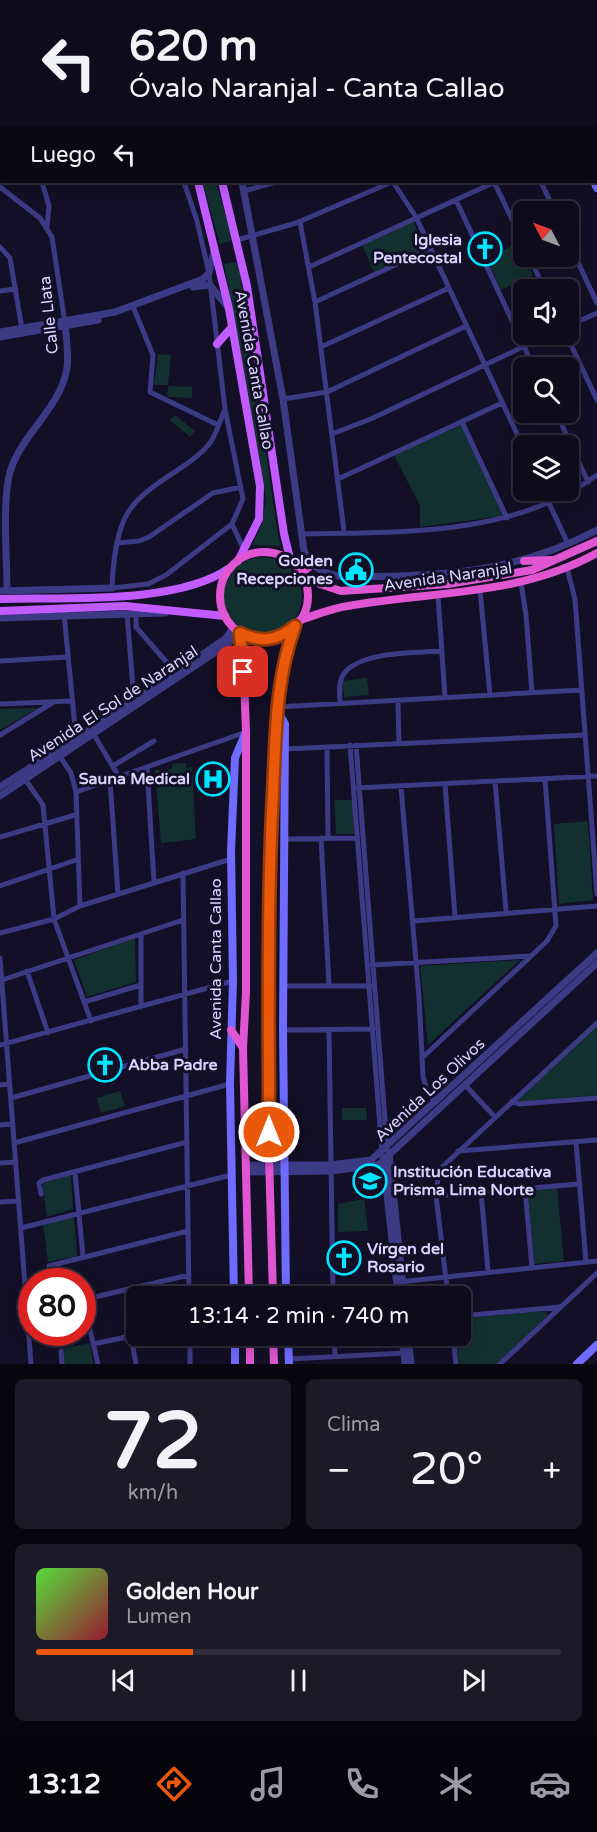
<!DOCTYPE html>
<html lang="es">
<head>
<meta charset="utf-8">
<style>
  body { margin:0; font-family:"Varela Round",sans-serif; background:#1c1929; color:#f1f3f6; height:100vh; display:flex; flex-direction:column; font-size:22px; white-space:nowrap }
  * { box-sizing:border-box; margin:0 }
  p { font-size:20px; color:#9b9ba3 }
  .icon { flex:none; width:33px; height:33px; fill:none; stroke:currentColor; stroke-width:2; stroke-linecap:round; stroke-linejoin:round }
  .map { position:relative; height:1364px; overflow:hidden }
  .panel { display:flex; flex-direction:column; gap:15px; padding:15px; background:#08060f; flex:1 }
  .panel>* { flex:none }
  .hud { position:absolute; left:0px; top:0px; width:597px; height:183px; box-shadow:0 3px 15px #0003,0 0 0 2px #2e2b3b; background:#0e0b1c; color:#f1f3f6; overflow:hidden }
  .needle { width:39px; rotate:311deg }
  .buttons { position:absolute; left:513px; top:201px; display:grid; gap:12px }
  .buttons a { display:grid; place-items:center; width:66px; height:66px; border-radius:9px; background:#0e0b1c; box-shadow:0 3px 15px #0003,0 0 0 2px #2e2b3b; font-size:30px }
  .speed { position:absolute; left:18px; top:1268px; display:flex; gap:12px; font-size:30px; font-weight:700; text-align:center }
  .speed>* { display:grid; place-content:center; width:78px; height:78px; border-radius:50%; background:#0e0b1c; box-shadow:0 3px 15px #0003,0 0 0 2px #2e2b3b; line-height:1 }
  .speed .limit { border:9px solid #d22; background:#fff; color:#111 }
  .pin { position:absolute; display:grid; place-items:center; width:51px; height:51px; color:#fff; margin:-26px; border-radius:12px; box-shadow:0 3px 9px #0006 }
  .me { position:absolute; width:66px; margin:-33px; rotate:0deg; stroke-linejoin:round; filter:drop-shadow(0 0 4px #0008) }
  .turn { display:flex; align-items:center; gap:21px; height:126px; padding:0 30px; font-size:27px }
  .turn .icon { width:78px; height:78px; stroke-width:2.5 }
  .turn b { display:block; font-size:42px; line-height:51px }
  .then { display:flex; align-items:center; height:57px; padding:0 30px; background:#0003; gap:12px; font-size:22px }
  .big { font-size:45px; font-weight:600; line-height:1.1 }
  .panel .tile { flex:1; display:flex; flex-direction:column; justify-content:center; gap:9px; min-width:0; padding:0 21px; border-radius:9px; background:#1c1929 }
  .panel .dial { align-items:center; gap:0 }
  .dial b { font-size:78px; line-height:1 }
  .song { display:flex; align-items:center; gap:18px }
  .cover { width:72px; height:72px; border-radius:9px; background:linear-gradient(135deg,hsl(110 70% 55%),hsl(350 70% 35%)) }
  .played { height:6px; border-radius:3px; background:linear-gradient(90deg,#ea580c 30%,#2e2b3b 30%) }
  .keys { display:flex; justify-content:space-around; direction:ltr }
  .heat { display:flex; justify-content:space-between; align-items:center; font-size:33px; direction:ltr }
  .panel .tiles { flex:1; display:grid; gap:15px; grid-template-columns:1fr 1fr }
  .tile:last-child { grid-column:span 2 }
  .trip { position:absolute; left:126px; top:1286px; width:345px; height:60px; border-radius:9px; background:#0e0b1c; box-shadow:0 3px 15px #0003,0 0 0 2px #2e2b3b; font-weight:600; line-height:60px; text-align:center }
  .menu { display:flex; height:96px; justify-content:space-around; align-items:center; background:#06040b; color:#9b9ba3 }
  .menu .icon { width:42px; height:42px }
  .menu .current { color:#ea580c }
  .menu b { font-size:27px; color:#f1f3f6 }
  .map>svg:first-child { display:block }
  .green { fill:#12302f }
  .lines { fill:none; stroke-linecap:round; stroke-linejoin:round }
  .minor { stroke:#3d3a85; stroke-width:5 }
  .tertiary { stroke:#3d3a85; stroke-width:7 }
  .secondary { stroke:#6f6bff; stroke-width:8 }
  .primary { stroke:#c25bff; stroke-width:8 }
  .trunk { stroke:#e055d1; stroke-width:8 }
  .route-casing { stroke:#983908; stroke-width:15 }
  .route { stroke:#ea580c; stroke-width:10 }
  .labels { text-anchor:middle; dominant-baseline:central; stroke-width:6; stroke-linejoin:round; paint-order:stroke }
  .poi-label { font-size:16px; font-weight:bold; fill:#d9d4ff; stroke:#130f26; text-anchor:end }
  .street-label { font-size:16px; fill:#d9d4ff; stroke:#130f26 }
</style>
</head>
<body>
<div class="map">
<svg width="597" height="1364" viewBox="0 0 597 1364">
  <rect width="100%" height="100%" fill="#130f26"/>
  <path class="green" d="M202,182H216L233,240L220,244Z
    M413,221L425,248L374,272L362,245Z
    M517,243L533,275L501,290L487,259Z
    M238,262L278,535L281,546L252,545L262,524L266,498L224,264Z
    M158,354L171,355L168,385H154Z
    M168,386L192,387V398L167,397Z
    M175,415L195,431L190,437L170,420Z
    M461,425L504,516L420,527V506L394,455Z
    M224 596a39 39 0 1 1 78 0a39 39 0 1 1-78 0Z
    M367,678L369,695L344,697L342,681Z
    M38,708L0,730V709Z
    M186,763V768L192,767L196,839L161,843L155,770L172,769V764Z
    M334,800H353L354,834H336Z
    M588,821L593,900L559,904L554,824Z
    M135,938L136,982L87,997L74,960Z
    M520,960L428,1045L420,966Z
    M597,1026V1095L520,1102L517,1099Z
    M120,1091L125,1106L101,1113L97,1098Z
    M342,1108H366L367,1120H342Z
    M71,1175L73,1209L47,1217L42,1183Z
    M557,1188L564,1261L534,1264L528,1191Z
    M364,1199L368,1231L338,1232V1204Z
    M74,1217L77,1256L48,1262L43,1224Z
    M545,1311L548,1315L497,1364H459L456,1335H460L461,1319Z
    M89,1343L94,1364H63L62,1349Z"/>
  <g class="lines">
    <path class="minor" d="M94,0L95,2
      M226,0L227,2
      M383,0L384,2
      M411,0L412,2
      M456,0V2
      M252,2L256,0
      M337,2L340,0
      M448,2L451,0
      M574,2L577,0
      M0,19L2,20
      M596,39L597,38
      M0,56L2,58
      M0,86H2
      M596,86H597
      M0,97L2,98
      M42,182L49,206L47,227
      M184,182L197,221L209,273L225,409L243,499L232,524L166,575L148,584L112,588C113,565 115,541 124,520C140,484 187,472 210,443C217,433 220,420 225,409
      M393,182L416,217L524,449
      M494,182L524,244
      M541,182L555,212
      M0,187L40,218L52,237L65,323
      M244,191L276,182
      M456,200L534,368
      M300,222L315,302L344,531
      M237,240L296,223L392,182
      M568,241L597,303
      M0,247L10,258L22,329
      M529,256L545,290
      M309,267L495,182
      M0,291L16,289
      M315,302L430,249
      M134,309L153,355L150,392L218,425
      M568,326L597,313
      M566,334L597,400
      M321,347L449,288
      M283,399L327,392L466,326
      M556,412L588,482
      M462,422L507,518
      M332,434L373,418L550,334
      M338,479L502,403
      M543,490L568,544
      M232,524L244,550
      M301,534C400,532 513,537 597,475
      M117,543L139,541L149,537L213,493L241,487
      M567,568L575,599L597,894
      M521,583L526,615L532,693
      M480,590L490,695
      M438,595L445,698
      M64,614L76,737
      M127,614L134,700
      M136,614V627L176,673
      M0,661L68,657
      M398,701L399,744
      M340,703C340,694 338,683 343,675C358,651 417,653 442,651
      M0,704L71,701
      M277,707L581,690
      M93,733L119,777
      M0,735L52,703
      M350,745L382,1152
      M356,745L387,1146
      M327,747L328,838
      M285,749L585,735
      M59,755L71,773L76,792L80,906
      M113,766L154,741
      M147,767L154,882
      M25,779L43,805L54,919L91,1021
      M110,780L118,894
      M495,781L506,911
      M445,784L455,917
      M401,787L419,997L423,1076L427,1092L436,1102
      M356,788L597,776
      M76,792L246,732
      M0,837L75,815
      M321,838L329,985
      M283,839L357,838
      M183,873L189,1296
      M0,886L76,860
      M414,921L597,906
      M0,933L54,919L80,906L231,859
      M141,934V1007
      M0,958L31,1364
      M372,965L530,956
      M27,971L48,1033
      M2,980L183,920
      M283,986H372
      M84,1002L141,985
      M283,1030L373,1029
      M329,1030L333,1296
      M0,1045L233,981
      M423,1057L547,941L556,926L545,779
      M0,1085L10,1084
      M465,1085L495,1117
      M11,1098L186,1049
      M512,1101L519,1104L597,1098
      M0,1125L13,1124
      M576,1142L586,1262
      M14,1143L230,1084
      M458,1151L597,1140
      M0,1163L16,1162
      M75,1172L83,1257
      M525,1189L532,1267
      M481,1192L488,1271
      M41,1194L39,1183L43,1180L187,1142
      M436,1196L579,1184
      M0,1202L19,1201
      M21,1228L231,1175
      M49,1266L188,1231
      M399,1282L597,1261
      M448,1296L436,1196L439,1170L597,1023
      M82,1300L189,1275
      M83,1300L98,1364
      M460,1316L560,1307
      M190,1335V1364
      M334,1335L335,1356
      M453,1335L456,1364
      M131,1336L136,1364
      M93,1344L136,1335
      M61,1351L62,1364
      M289,1359L404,1353
      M500,1364L597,1273"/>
    <path class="tertiary" d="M166,0V2
      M242,182L283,399L304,551C311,569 326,574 343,577C437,576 511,575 597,530
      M193,287L210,285L226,305
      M0,332L115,312L203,279L209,273L214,251
      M0,337L98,320
      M0,591L112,588
      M7,591C7,559 2,500 10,472C21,434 61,408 67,368C69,353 66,338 65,323
      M0,618L165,613
      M0,787L176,673L225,639L233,628
      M0,796L229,643L238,632
      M389,1152L404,1296
      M383,1157L398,1296
      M246,1165H329L371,1160L597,953
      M247,1172L330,1171L378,1165L597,963
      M402,1335L405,1364
      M408,1335L411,1364"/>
    <path class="secondary" d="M511,0L512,2
      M525,0L526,2
      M131,2L134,0
      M596,148L597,152
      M594,182L597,188
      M277,710L285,724L283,1030L286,1296
      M234,1296L230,1084L233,981L231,851L235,758L245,734
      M235,1335V1364
      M288,1335L289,1364
      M577,1364L597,1345"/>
    <path class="primary" d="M117,0L118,2
      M140,0L141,2
      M198,182L229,309L260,486L259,519L238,561
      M222,182L247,286L284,534L291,562
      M217,344L232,327
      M0,599C65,597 179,605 231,567
      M0,611L125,606L225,616"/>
    <path class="trunk" d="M220 596a44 44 0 1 1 88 0a44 44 0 1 1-88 0Z
      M524,561L551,560
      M302,572L312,565
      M303,574L320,584L341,591L448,584L532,570L597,541
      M300,620C316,615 332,608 348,606C432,591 520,596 597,553
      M240,633L243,649L246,732V992L243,1048L249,1296
      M231,1030L243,1048
      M273,1296L269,1156L270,849L279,683L295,626
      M250,1335V1364
      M273,1335L274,1364"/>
  </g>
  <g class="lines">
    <defs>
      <path id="route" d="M243,672L240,633C261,643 277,641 295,626C275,681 276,734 273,792C267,905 269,1019 269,1132"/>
    </defs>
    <use href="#route" class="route-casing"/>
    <use href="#route" class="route"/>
  </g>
  <defs>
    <symbol id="church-ring" viewBox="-11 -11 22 22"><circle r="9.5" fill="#130f26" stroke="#00e5ff" stroke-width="1.5"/><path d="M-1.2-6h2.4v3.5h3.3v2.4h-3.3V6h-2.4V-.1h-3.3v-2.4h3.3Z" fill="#00e5ff"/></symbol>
    <symbol id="civic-ring" viewBox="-11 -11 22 22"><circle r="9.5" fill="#130f26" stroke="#00e5ff" stroke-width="1.5"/><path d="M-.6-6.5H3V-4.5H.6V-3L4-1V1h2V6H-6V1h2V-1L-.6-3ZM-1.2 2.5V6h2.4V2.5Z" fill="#00e5ff"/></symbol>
    <symbol id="hospital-ring" viewBox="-11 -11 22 22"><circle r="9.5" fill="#130f26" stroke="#00e5ff" stroke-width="1.5"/><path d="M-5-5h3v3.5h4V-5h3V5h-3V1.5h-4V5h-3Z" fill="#00e5ff"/></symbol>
    <symbol id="school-ring" viewBox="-11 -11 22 22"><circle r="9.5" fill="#130f26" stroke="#00e5ff" stroke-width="1.5"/><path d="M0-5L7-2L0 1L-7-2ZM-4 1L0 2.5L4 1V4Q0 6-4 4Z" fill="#00e5ff"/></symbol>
  </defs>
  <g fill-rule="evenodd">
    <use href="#church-ring" x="466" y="230" width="38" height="38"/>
    <use href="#civic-ring" x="337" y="551" width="38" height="38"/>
    <use href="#hospital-ring" x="194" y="760" width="38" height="38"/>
    <use href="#church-ring" x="86" y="1046" width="38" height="38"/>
    <use href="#school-ring" x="351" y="1162" width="38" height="38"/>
    <use href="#church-ring" x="325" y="1239" width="38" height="38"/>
  </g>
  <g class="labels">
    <g class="poi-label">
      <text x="462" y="240">Iglesia<tspan x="462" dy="18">Pentecostal</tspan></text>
      <text x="333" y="561">Golden<tspan x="333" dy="18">Recepciones</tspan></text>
      <text x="190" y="779">Sauna Medical</text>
      <text x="128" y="1065" text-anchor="start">Abba Padre</text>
      <text x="393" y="1172" text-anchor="start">Institución Educativa<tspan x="393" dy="18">Prisma Lima Norte</tspan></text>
      <text x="367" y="1249" text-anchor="start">Vírgen del<tspan x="367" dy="18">Rosario</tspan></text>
    </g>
    <g class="street-label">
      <text transform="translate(49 315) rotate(-96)">Calle Llata</text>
      <text transform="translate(254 370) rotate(80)">Avenida Canta Callao</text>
      <text transform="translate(448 577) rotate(-8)">Avenida Naranjal</text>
      <text transform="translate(113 704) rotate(-33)">Avenida El Sol de Naranjal</text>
      <text transform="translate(216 959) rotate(-90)">Avenida Canta Callao</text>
      <text transform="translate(430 1090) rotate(-43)">Avenida Los Olivos</text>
    </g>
  </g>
</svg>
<div class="buttons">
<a><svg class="needle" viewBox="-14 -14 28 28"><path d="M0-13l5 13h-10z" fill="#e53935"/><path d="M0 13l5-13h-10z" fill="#9b9ba3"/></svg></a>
<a><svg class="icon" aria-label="sound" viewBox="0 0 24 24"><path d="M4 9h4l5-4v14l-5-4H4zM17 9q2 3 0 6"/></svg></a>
<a><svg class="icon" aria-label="search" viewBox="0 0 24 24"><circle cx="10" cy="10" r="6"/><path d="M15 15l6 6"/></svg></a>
<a><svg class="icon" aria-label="layers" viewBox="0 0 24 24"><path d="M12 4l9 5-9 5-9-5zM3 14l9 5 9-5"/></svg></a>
</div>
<div class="speed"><div class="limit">80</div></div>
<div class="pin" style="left:243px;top:672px;background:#d93025"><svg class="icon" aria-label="arrive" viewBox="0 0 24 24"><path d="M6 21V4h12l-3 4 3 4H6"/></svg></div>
<svg class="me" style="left:269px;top:1132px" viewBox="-20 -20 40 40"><circle r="17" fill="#ea580c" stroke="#fff" stroke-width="3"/><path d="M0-11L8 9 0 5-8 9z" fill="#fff"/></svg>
<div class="trip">13:14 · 2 min · 740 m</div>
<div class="hud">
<div class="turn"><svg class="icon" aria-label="left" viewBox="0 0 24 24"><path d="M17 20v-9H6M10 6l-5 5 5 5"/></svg><div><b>620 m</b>Óvalo Naranjal - Canta Callao</div></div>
<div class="then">Luego<svg class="icon" aria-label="left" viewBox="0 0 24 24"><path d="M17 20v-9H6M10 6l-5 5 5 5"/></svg></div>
</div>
</div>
<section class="panel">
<div class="tiles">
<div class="tile dial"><b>72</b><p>km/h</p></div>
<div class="tile"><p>Clima</p>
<div class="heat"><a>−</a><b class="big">20°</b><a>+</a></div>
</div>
<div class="tile">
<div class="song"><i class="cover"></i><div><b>Golden Hour</b><p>Lumen</p></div></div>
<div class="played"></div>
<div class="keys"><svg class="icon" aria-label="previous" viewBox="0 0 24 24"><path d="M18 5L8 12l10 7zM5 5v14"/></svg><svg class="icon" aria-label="pause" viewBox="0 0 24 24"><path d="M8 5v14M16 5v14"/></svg><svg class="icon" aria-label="next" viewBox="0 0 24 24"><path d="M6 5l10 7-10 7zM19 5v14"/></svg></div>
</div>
</div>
</section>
<nav class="menu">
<b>13:12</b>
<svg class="icon current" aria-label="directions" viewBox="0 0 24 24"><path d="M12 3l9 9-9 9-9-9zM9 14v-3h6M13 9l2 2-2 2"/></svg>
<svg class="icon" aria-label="music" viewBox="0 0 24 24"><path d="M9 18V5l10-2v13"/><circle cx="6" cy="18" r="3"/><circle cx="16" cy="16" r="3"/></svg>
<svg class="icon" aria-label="phone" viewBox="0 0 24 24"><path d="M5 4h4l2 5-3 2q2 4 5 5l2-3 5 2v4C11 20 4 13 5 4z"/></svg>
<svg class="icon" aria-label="climate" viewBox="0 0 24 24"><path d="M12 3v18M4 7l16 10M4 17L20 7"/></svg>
<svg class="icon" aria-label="car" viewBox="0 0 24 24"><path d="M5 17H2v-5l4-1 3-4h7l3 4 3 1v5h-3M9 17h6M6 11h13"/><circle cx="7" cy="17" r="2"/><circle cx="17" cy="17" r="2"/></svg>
</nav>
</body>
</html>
